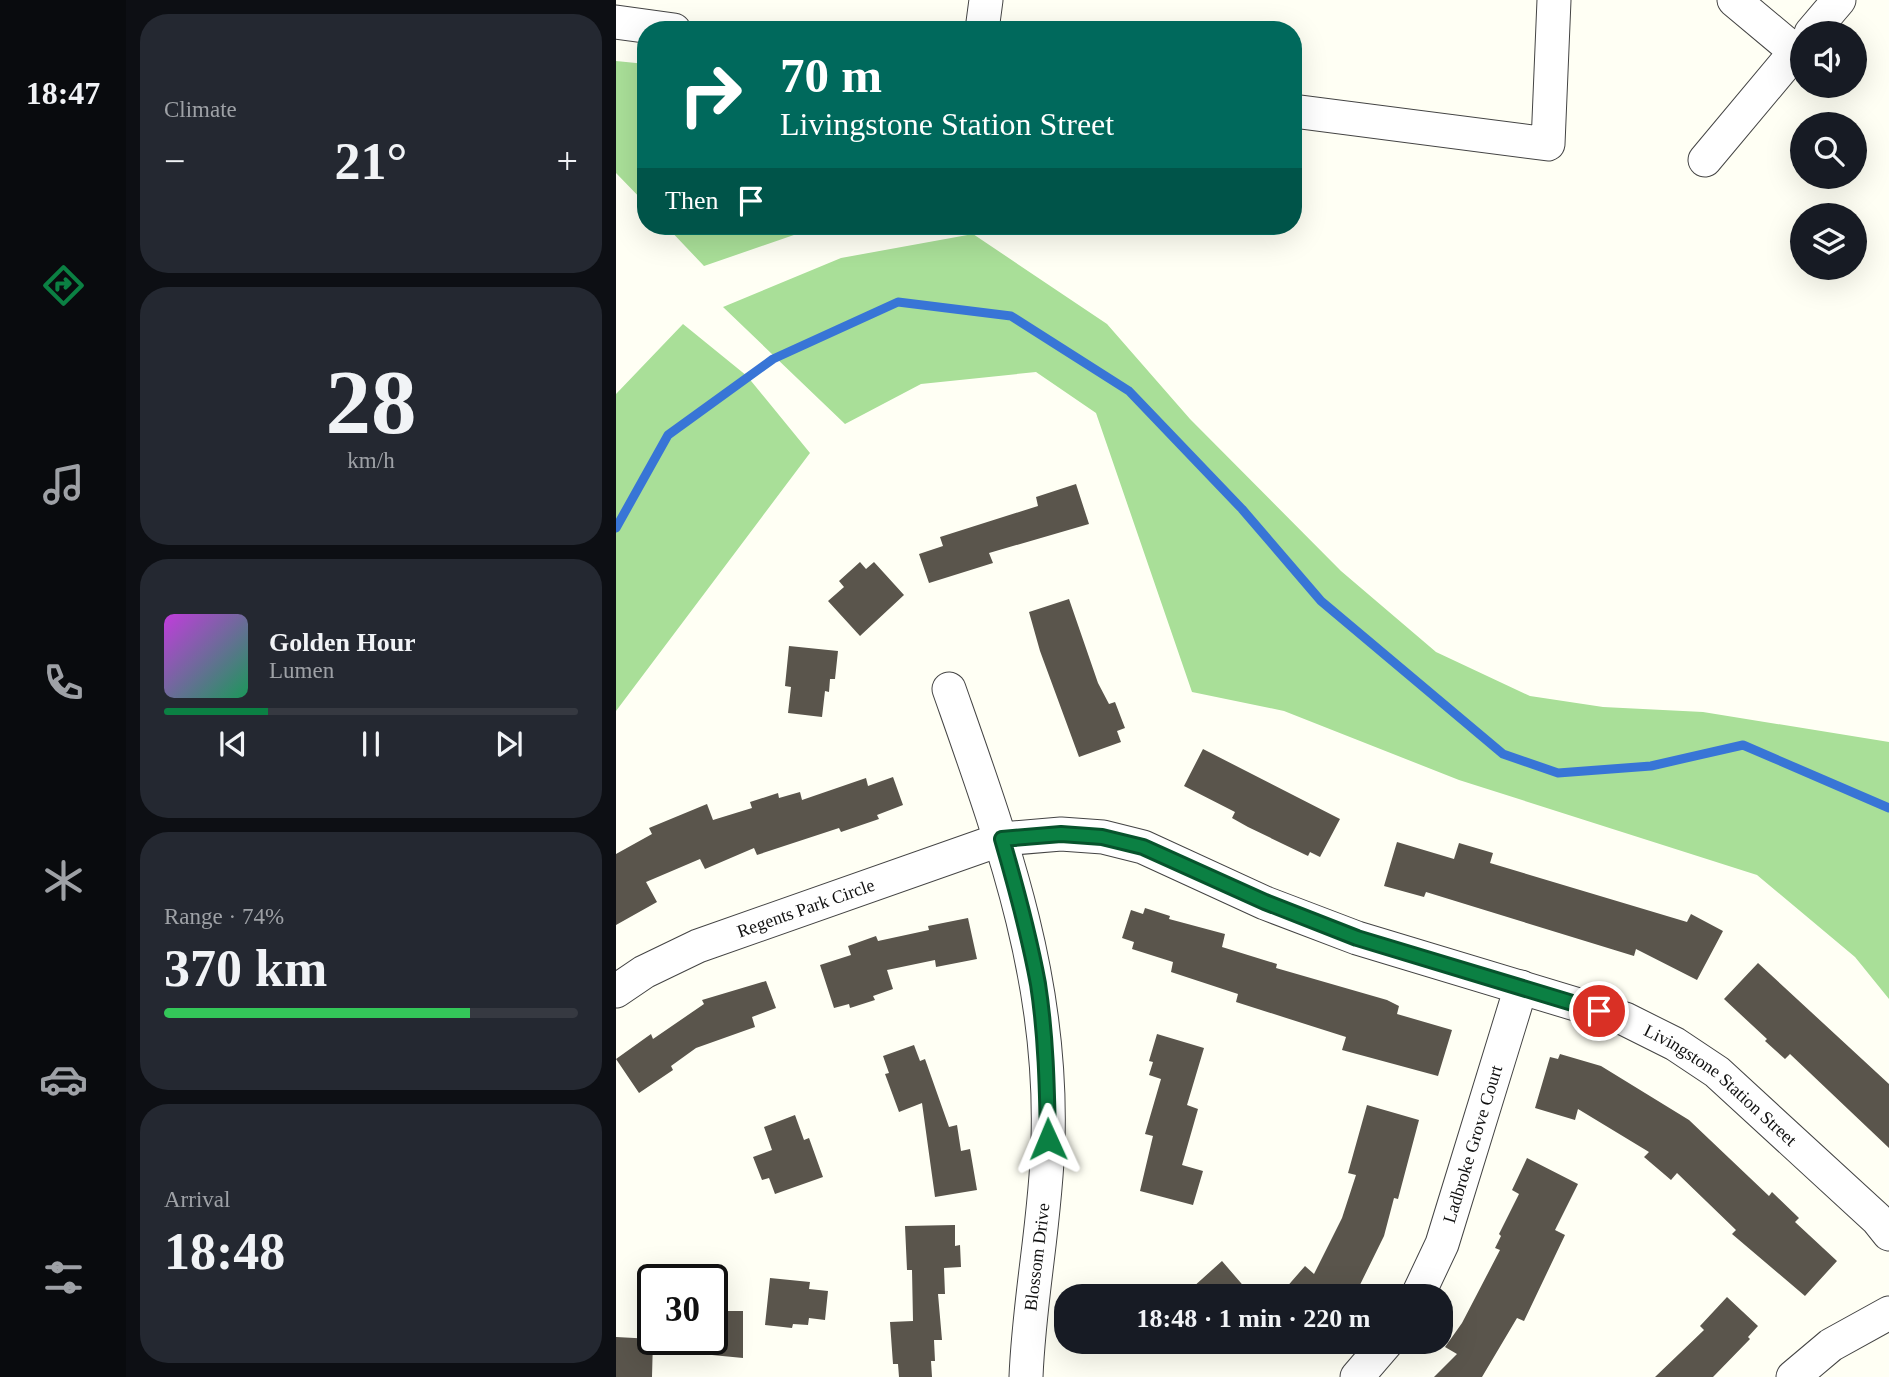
<!DOCTYPE html>
<html lang="en">
<head>
<meta charset="utf-8">
<style>
  body { margin:0; font-family:Georgia,serif; background:#242831; color:#f1f3f6; height:100vh; display:flex; flex-direction:column; font-size:26px; white-space:nowrap }
  * { box-sizing:border-box; margin:0 }
  p { font-size:23px; color:#9ea1a6 }
  .icon { flex:none; width:38px; height:38px; fill:none; stroke:currentColor; stroke-width:2; stroke-linecap:round; stroke-linejoin:round }
  .map { position:relative; flex:1; overflow:hidden }
  .side { display:flex; flex-direction:column; gap:14px; padding:14px; background:#0d0f14; width:490px }
  .side>* { flex:none }
  .guide { position:absolute; left:21px; top:21px; width:665px; height:214px; border-radius:28px; box-shadow:0 7px 28px #0002; background:#00695c; color:#fff; overflow:hidden }
  .fabs { position:absolute; left:1174px; top:21px; display:grid; gap:14px }
  .fabs a { display:grid; place-items:center; width:77px; height:77px; border-radius:50%; background:#171b24; box-shadow:0 7px 28px #0002; font-size:35px }
  .speed { position:absolute; left:21px; top:1264px; display:flex; gap:14px; font-size:35px; font-weight:700; text-align:center }
  .speed>* { display:grid; place-content:center; width:91px; height:91px; border-radius:50%; background:#171b24; box-shadow:0 7px 28px #0002; line-height:1 }
  .speed .limit { border:4px solid #111; border-radius:10px; background:#fff; color:#111 }
  .pin { position:absolute; display:grid; place-items:center; width:60px; height:60px; color:#fff; margin:-30px; border:4px solid #fff; border-radius:50%; box-shadow:0 2px 7px #0007 }
  .me { position:absolute; width:77px; margin:-38px; rotate:359deg; stroke-linejoin:round; filter:drop-shadow(0 0 5px #0008) }
  .turn { display:flex; align-items:center; gap:24px; height:147px; padding:0 28px; font-size:32px }
  .turn .icon { width:91px; height:91px; stroke-width:2.5 }
  .turn b { display:block; font-size:49px; line-height:60px }
  .then { display:flex; align-items:center; height:66px; padding:0 28px; background:#0003; gap:14px; font-size:26px }
  .big { font-size:52px; font-weight:600; line-height:1.1 }
  .side .tile { flex:1; display:flex; flex-direction:column; justify-content:center; gap:10px; min-width:0; padding:0 24px; border-radius:28px; background:#242831 }
  .side .dial { align-items:center; gap:0 }
  .dial b { font-size:91px; line-height:1 }
  .song { display:flex; align-items:center; gap:21px }
  .cover { width:84px; height:84px; border-radius:10px; background:linear-gradient(135deg,hsl(290 70% 55%),hsl(150 70% 35%)) }
  .played { height:7px; border-radius:4px; background:linear-gradient(90deg,#0b8043 25%,#363941 25%) }
  .keys { display:flex; justify-content:space-around; direction:ltr }
  .heat { display:flex; justify-content:space-between; align-items:center; font-size:38px; direction:ltr }
  .charge { height:10px; border-radius:5px; background:linear-gradient(90deg,#34c759 74%,#363941 0) }
  .trip { position:absolute; left:438px; top:1284px; width:399px; height:70px; border-radius:28px; background:#171b24; box-shadow:0 7px 28px #0002; font-weight:600; line-height:70px; text-align:center }
  main { display:flex; flex:1; min-height:0 }
  .menu { display:flex; flex-direction:column; width:126px; justify-content:space-around; align-items:center; background:#090b0e; color:#9ea1a6 }
  .menu .icon { width:49px; height:49px }
  .menu .active { color:#0b8043 }
  .menu b { font-size:32px; color:#f1f3f6 }
  .map>svg:first-child { display:block }
  .forest { fill:#a9df98 }
  .lines { fill:none; stroke-linecap:round; stroke-linejoin:round }
  .stream { stroke:#3875d6; stroke-width:9 }
  .building { fill:#5a554c }
  .minor-casing { stroke:#444; stroke-width:35 }
  .minor { stroke:#fff; stroke-width:33 }
  .route-casing { stroke:#07532c; stroke-width:18 }
  .route { stroke:#0b8043; stroke-width:12 }
  .labels { text-anchor:middle; dominant-baseline:central; stroke-width:7; stroke-linejoin:round; paint-order:stroke }
  .street-label { font-size:18px; fill:#111; stroke:#fff }
</style>
</head>
<body>
<main>
<nav class="menu">
<b>18:47</b>
<svg class="icon active" aria-label="directions" viewBox="0 0 24 24"><path d="M12 3l9 9-9 9-9-9zM9 14v-3h6M13 9l2 2-2 2"/></svg>
<svg class="icon" aria-label="music" viewBox="0 0 24 24"><path d="M9 18V5l10-2v13"/><circle cx="6" cy="18" r="3"/><circle cx="16" cy="16" r="3"/></svg>
<svg class="icon" aria-label="phone" viewBox="0 0 24 24"><path d="M5 4h4l2 5-3 2q2 4 5 5l2-3 5 2v4C11 20 4 13 5 4z"/></svg>
<svg class="icon" aria-label="climate" viewBox="0 0 24 24"><path d="M12 3v18M4 7l16 10M4 17L20 7"/></svg>
<svg class="icon" aria-label="car" viewBox="0 0 24 24"><path d="M5 17H2v-5l4-1 3-4h7l3 4 3 1v5h-3M9 17h6M6 11h13"/><circle cx="7" cy="17" r="2"/><circle cx="17" cy="17" r="2"/></svg>
<svg class="icon" aria-label="filters" viewBox="0 0 24 24"><path d="M4 7h16M4 17h16"/><circle cx="9" cy="7" r="2"/><circle cx="15" cy="17" r="2"/></svg>
</nav>
<section class="side">
<div class="tile"><p>Climate</p>
<div class="heat"><a>−</a><b class="big">21°</b><a>+</a></div>
</div>
<div class="tile dial"><b>28</b><p>km/h</p></div>
<div class="tile">
<div class="song"><i class="cover"></i><div><b>Golden Hour</b><p>Lumen</p></div></div>
<div class="played"></div>
<div class="keys"><svg class="icon" aria-label="previous" viewBox="0 0 24 24"><path d="M18 5L8 12l10 7zM5 5v14"/></svg><svg class="icon" aria-label="pause" viewBox="0 0 24 24"><path d="M8 5v14M16 5v14"/></svg><svg class="icon" aria-label="next" viewBox="0 0 24 24"><path d="M6 5l10 7-10 7zM19 5v14"/></svg></div>
</div>
<div class="tile"><p>Range · 74%</p><b class="big">370 km</b><div class="charge"></div></div>
<div class="tile"><p>Arrival</p><b class="big">18:48</b></div>
</section>
<div class="map">
<svg width="1273" height="1377" viewBox="0 0 1273 1377">
  <rect width="100%" height="100%" fill="#fffff4"/>
  <path class="forest" d="M0,61L30,64V204L0,173Z
    M50,226H204L88,266Z
    M357,234L491,324L574,419L725,571L820,652L914,696L987,707L1087,712L1273,742V999L1239,957L1141,875L843,780L668,711L576,692L480,413L420,372L305,384L229,424L107,307L225,258Z
    M67,324L131,376L194,453L0,711V394Z"/>
  <g class="lines">
    <path class="stream" d="M0,528L52,435L157,359L282,302L395,316L513,391L626,509L705,601L887,754L942,773L1035,766L1127,745L1273,808"/>
  </g>
  <path class="building" d="M460,484L473,524L373,553L377,563L313,583L303,554L327,546L324,537L422,506L420,497Z
    M244,562L250,569L258,562L288,595L244,636L212,601L228,587L223,581Z
    M453,599L482,683L493,704L499,702L509,728L501,731L505,742L463,757L424,651L413,612Z
    M173,646L222,651L219,679H214L213,692L209,691L206,717L172,713L175,687L169,686Z
    M587,749L724,819L704,857L694,852L692,856L632,827L616,818L619,812L568,786Z
    M277,777L287,805L261,815L263,819L225,832L223,828L141,855L138,848L89,869L84,859L30,882L41,902L0,925V854L36,834L33,828L91,804L97,820L136,808L134,802L162,793L163,798L184,792L186,800L250,778L252,786Z
    M781,842L838,859L843,843L877,853L874,863L1071,922L1075,914L1107,931L1081,980L1020,949L1018,956L810,892L808,897L768,886Z
    M529,908L554,916L553,919L609,934L606,947L661,964L660,968L771,1000L783,1006L781,1014L836,1030L822,1076L726,1050L730,1037L620,1002L622,994L555,972L557,962L516,949L518,942L506,938L515,910L527,914Z
    M352,918L361,959L320,967L319,960L271,970L277,989L257,996L259,1000L234,1008L233,1004L218,1008L204,965L235,955L232,946L260,936L262,941L313,930L312,926Z
    M1142,963L1273,1084V1148L1174,1054L1169,1059L1149,1041L1151,1039L1108,999Z
    M150,981L160,1008L136,1017L139,1027L80,1048L55,1066L57,1070L23,1093L0,1059L35,1034L37,1039L88,1004L86,1000Z
    M541,1034L588,1048L571,1105L582,1109L566,1165L587,1171L577,1205L524,1191L537,1136L529,1134L545,1079L533,1075L537,1062L533,1061Z
    M298,1045L304,1061L309,1059L333,1127L341,1125L345,1151L354,1149L361,1190L319,1197L306,1103L283,1112L269,1074L273,1073L267,1056Z
    M944,1054L985,1066L1073,1120L1153,1196L1156,1192L1183,1218L1179,1222L1221,1261L1189,1296L1116,1234L1120,1230L1061,1173L1055,1180L1028,1157L1033,1152L962,1109L959,1120L919,1108L934,1057L942,1059Z
    M751,1105L803,1120L782,1199L778,1198L768,1236L738,1297H662L689,1266L698,1274L726,1218L740,1175L732,1173Z
    M179,1115L188,1140L193,1138L207,1177L159,1194L153,1178L146,1180L137,1157L156,1150L148,1127Z
    M911,1158L962,1184L939,1230L949,1235L908,1321L901,1318L866,1377H818L841,1354L829,1347L846,1323L884,1250L879,1248L885,1236L883,1234L903,1194L896,1190Z
    M339,1225V1246L344,1245L345,1267L328,1268L329,1294H322L326,1340H318L319,1361H315L316,1377H283L282,1364H277L274,1322L297,1321L296,1270H291L289,1226Z
    M606,1261L637,1297H566Z
    M154,1278L194,1282L193,1289L212,1291L209,1320L193,1318L192,1325L177,1324L176,1328L149,1325Z
    M1111,1297L1142,1326L1132,1337L1134,1339L1097,1377H1039L1088,1330L1084,1326Z
    M96,1311H127V1358L96,1355Z
    M0,1337L37,1339L36,1377H0Z"/>
  <g class="lines">
    <defs>
      <g id="minor">
        <path d="M1118,0L1180,52"/>
        <path d="M0,22L58,30"/>
        <path d="M366,30L370,0"/>
        <path d="M1195,33L1223,0"/>
        <path d="M677,111L932,144L938,0"/>
        <path d="M1089,160L1186,44"/>
        <path d="M333,689C386,840 437,977 432,1140C430,1220 413,1298 410,1377"/>
        <path id="s1" d="M0,991L28,972L82,946L386,839L445,834L487,837L527,847L649,903L741,938L1009,1019L1059,1044L1101,1072L1261,1219L1273,1234"/>
        <path id="s2" d="M801,1297L826,1244L905,987"/>
        <path d="M741,1377L771,1342"/>
        <path d="M1177,1377L1215,1345L1273,1313"/>
      </g>
    </defs>
    <use href="#minor" class="minor-casing"/>
    <use href="#minor" class="minor"/>
  </g>
  <g class="lines">
    <defs>
      <path id="route" d="M432,1139C431,1087 430,1036 422,984C413,935 400,887 386,839L445,834L486,837L527,847L649,902L741,938L983,1011"/>
    </defs>
    <use href="#route" class="route-casing"/>
    <use href="#route" class="route"/>
  </g>
  <g class="labels">
    <g class="street-label">
      <text stroke="none"><textPath href="#s1" startOffset="208">Regents Park Circle</textPath></text>
      <text stroke="none"><textPath href="#s1" startOffset="1188">Livingstone Station Street</textPath></text>
      <text stroke="none"><textPath href="#s2" startOffset="163">Ladbroke Grove Court</textPath></text>
      <text transform="translate(421 1257) rotate(-83)">Blossom Drive</text>
    </g>
  </g>
</svg>
<div class="fabs">
<a><svg class="icon" aria-label="sound" viewBox="0 0 24 24"><path d="M4 9h4l5-4v14l-5-4H4zM17 9q2 3 0 6"/></svg></a>
<a><svg class="icon" aria-label="search" viewBox="0 0 24 24"><circle cx="10" cy="10" r="6"/><path d="M15 15l6 6"/></svg></a>
<a><svg class="icon" aria-label="layers" viewBox="0 0 24 24"><path d="M12 4l9 5-9 5-9-5zM3 14l9 5 9-5"/></svg></a>
</div>
<div class="speed"><div class="limit">30</div></div>
<div class="pin" style="left:983px;top:1011px;background:#d93025"><svg class="icon" aria-label="arrive" viewBox="0 0 24 24"><path d="M6 21V4h12l-3 4 3 4H6"/></svg></div>
<svg class="me" style="left:432px;top:1139px" viewBox="-20 -20 40 40"><path d="M0-17L14 15 0 8-14 15z" fill="#0b8043" stroke="#fff" stroke-width="4"/></svg>
<div class="trip">18:48 · 1 min · 220 m</div>
<div class="guide">
<div class="turn"><svg class="icon" aria-label="right" viewBox="0 0 24 24"><path d="M7 20v-9h11M14 6l5 5-5 5"/></svg><div><b>70 m</b>Livingstone Station Street</div></div>
<div class="then">Then<svg class="icon" aria-label="arrive" viewBox="0 0 24 24"><path d="M6 21V4h12l-3 4 3 4H6"/></svg></div>
</div>
</div>
</main>
</body>
</html>
